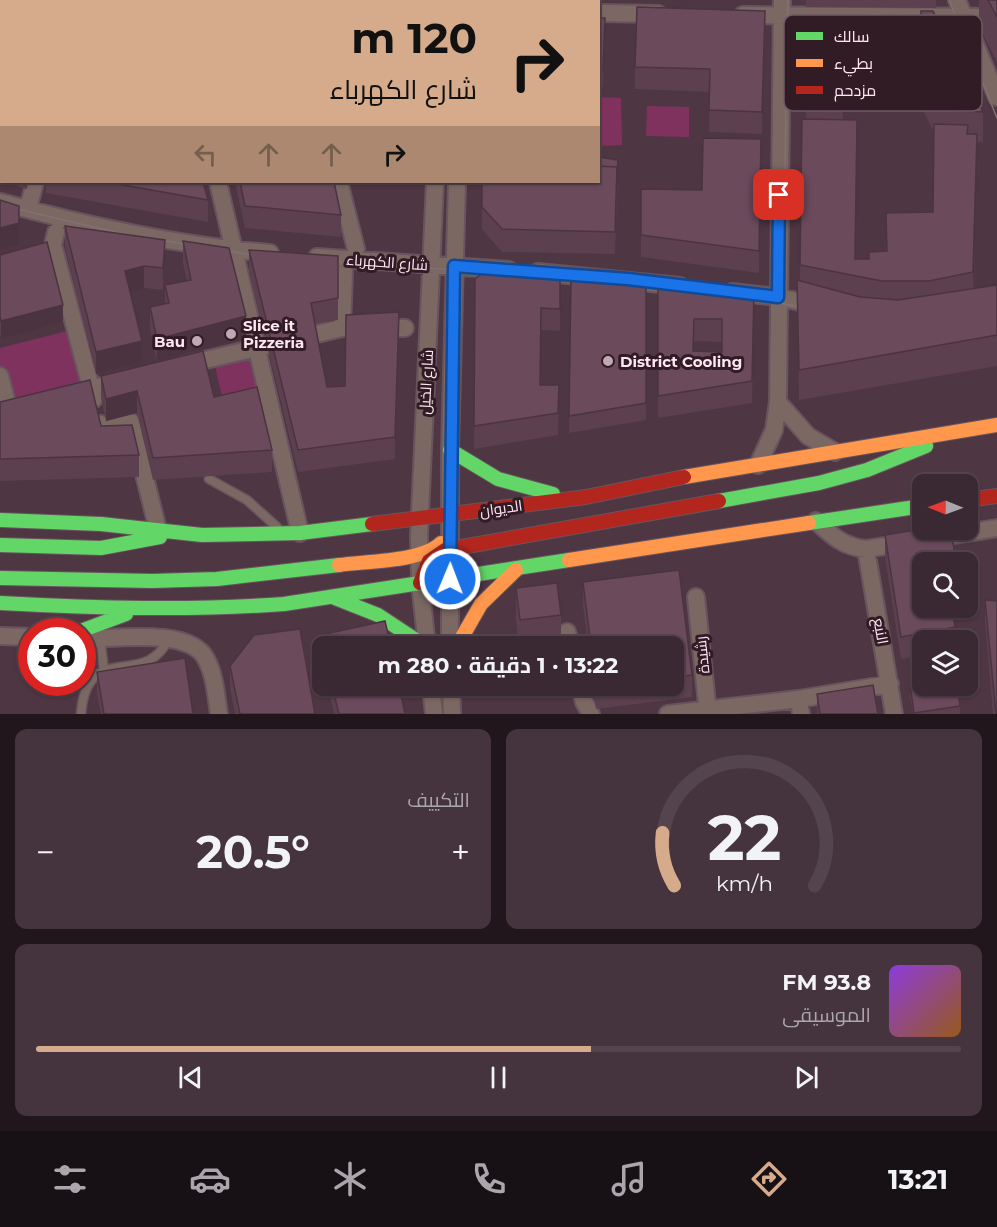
<!DOCTYPE html>
<html lang="ar">
<head>
<meta charset="utf-8">
<style>
  body { margin:0; font-family:Montserrat,Cairo,sans-serif; background:#45343e; color:#f1f3f6; direction:rtl; height:100vh; display:flex; flex-direction:column; font-size:22px; white-space:nowrap }
  * { box-sizing:border-box; margin:0 }
  p { font-size:20px; color:#aba6ac }
  .icon { flex:none; width:33px; height:33px; fill:none; stroke:currentColor; stroke-width:2; stroke-linecap:round; stroke-linejoin:round }
  .map { position:relative; height:714px; overflow:hidden; direction:ltr }
  .details { display:flex; flex-direction:column; gap:15px; padding:15px; background:#20161c; flex:1 }
  .details>* { flex:none }
  .top-card { position:absolute; left:0px; top:0px; width:600px; height:183px; box-shadow:0 2px 4px #0004,0 0 0 2px #54444d; direction:rtl; background:#d6ab8b; color:#111; overflow:hidden }
  .needle { width:39px; rotate:271deg }
  .tools { position:absolute; left:912px; top:474px; display:grid; gap:12px }
  .tools a { display:grid; place-items:center; width:66px; height:66px; border-radius:12px; background:#3a2832; box-shadow:0 2px 4px #0004,0 0 0 2px #54444d; font-size:30px }
  .speed { position:absolute; left:18px; top:618px; display:flex; gap:12px; font-size:30px; font-weight:700; text-align:center }
  .speed>* { display:grid; place-content:center; width:78px; height:78px; border-radius:50%; background:#3a2832; box-shadow:0 2px 4px #0004,0 0 0 2px #54444d; line-height:1 }
  .speed .limit { border:9px solid #d22; background:#fff; color:#111 }
  .pin { position:absolute; display:grid; place-items:center; width:51px; height:51px; color:#fff; margin:-26px; border-radius:12px; box-shadow:0 3px 9px #0006 }
  .me { position:absolute; width:66px; margin:-33px; rotate:1deg; stroke-linejoin:round; filter:drop-shadow(0 0 4px #0008) }
  .turn { display:flex; align-items:center; gap:21px; height:126px; padding:0 24px; font-size:27px }
  .turn .icon { width:78px; height:78px; stroke-width:2.5 }
  .turn b { display:block; font-size:42px; line-height:51px }
  .lanes { display:flex; align-items:center; height:57px; padding:0 24px; background:#0003; justify-content:center; gap:30px; direction:ltr }
  .lanes .off { opacity:.35 }
  .big { font-size:45px; font-weight:700; line-height:1.1 }
  .details .tile { flex:1; display:flex; flex-direction:column; justify-content:center; gap:9px; min-width:0; padding:0 21px; border-radius:12px; background:#45343e }
  .details .dial { align-items:center; gap:0 }
  .dial svg { height:156px; overflow:visible; fill:none; stroke:#54444d; stroke-width:7; stroke-linecap:round; text-anchor:middle }
  .dial text { fill:#f1f3f6; stroke:none }
  .song { display:flex; align-items:center; gap:18px }
  .cover { width:72px; height:72px; border-radius:9px; background:linear-gradient(135deg,hsl(270 70% 55%),hsl(30 70% 35%)) }
  .played { height:6px; border-radius:3px; background:linear-gradient(90deg,#d6ab8b 60%,#54444d 60%) }
  .keys { display:flex; justify-content:space-around; direction:ltr }
  .heat { display:flex; justify-content:space-between; align-items:center; font-size:33px; direction:ltr }
  .details .tiles { flex:1; display:grid; gap:15px; grid-template-columns:1fr 1fr }
  .tile:last-child { grid-column:span 2 }
  .trip { position:absolute; left:312px; top:636px; width:372px; height:60px; border-radius:12px; background:#3a2832; box-shadow:0 2px 4px #0004,0 0 0 2px #54444d; font-weight:700; line-height:60px; text-align:center; direction:rtl }
  .tab-bar { display:flex; height:96px; justify-content:space-around; align-items:center; background:#171014; color:#aba6ac }
  .tab-bar .icon { width:42px; height:42px }
  .tab-bar .selected { color:#d6ab8b }
  .tab-bar b { font-size:27px; color:#f1f3f6 }
  .map>svg:first-child { display:block }
  .green { fill:#80325e }
  .lines { fill:none; stroke-linecap:round; stroke-linejoin:round }
  .lane-casing { stroke:#68545e; stroke-width:11 }
  .street-casing { stroke:#68545e; stroke-width:20 }
  .fast-casing { stroke:#68545e; stroke-width:16 }
  .slow-casing { stroke:#68545e; stroke-width:16 }
  .jam-casing { stroke:#68545e; stroke-width:16 }
  .lane { stroke:#7b6862; stroke-width:8 }
  .street { stroke:#7b6862; stroke-width:16 }
  .fast { stroke:#63d668; stroke-width:14 }
  .slow { stroke:#ff974d; stroke-width:14 }
  .jam { stroke:#b3261e; stroke-width:14 }
  .tram { stroke:#827173; stroke-width:1.5 }
  .wall { fill:#5c404f; fill-rule:evenodd }
  .shaded-wall { fill:#4b3440 }
  .building { fill:#6b4a5c; stroke:#4b3440; stroke-width:1.5; fill-rule:evenodd }
  .route-casing { stroke:#114b97; stroke-width:15 }
  .route { stroke:#1a73e8; stroke-width:10 }
  .poi-dot { fill:#c1a9b4; stroke:#311c26; stroke-width:2 }
  .labels { text-anchor:middle; dominant-baseline:central; stroke-width:6; stroke-linejoin:round; paint-order:stroke }
  .street-label { font-size:15px; fill:#ffe7f2; stroke:#311c26 }
  .poi-label { font-size:15px; font-weight:bold; fill:#ffe7f2; stroke:#311c26; text-anchor:start }
  .key { fill:#311c26; stroke:#6f5963; stroke-width:1.5 }
  .key-label { font-size:16px; fill:#ffe7f2 }
</style>
</head>
<body>
<div class="map">
<svg width="997" height="714" viewBox="0 0 997 714">
  <rect width="100%" height="100%" fill="#4e3642"/>
  <path class="green" d="M599,97L621,98L622,145L599,146Z
    M647,106L689,107V137L646,136Z
    M75,329L91,388L9,410L0,376V348Z
    M257,347L270,398L225,408L213,358Z"/>
  <g class="lines">
    <defs>
      <path id="lane" d="M781,75H806
        M209,479L247,500L277,527
        M100,639L104,670
        M81,714C87,638 145,691 169,638"/>
      <path id="street" d="M36,0L37,2
        M173,0L174,2
        M292,0L293,2
        M957,0L997,97
        M440,2V0
        M462,2V0
        M598,13L658,14
        M743,15L997,17
        M218,182L300,533
        M339,182L356,249
        M0,202C87,226 180,246 270,253
        M28,209L35,182
        M56,232L53,245L94,399
        M317,257L509,270
        M538,272L680,286
        M732,292L778,297L819,306
        M342,328L344,271
        M184,365L342,328H405
        M0,376L9,410
        M71,394L121,381
        M778,402L808,436L835,452
        M101,424L102,430L131,422L158,530
        M758,465L774,430L778,402L782,0
        M816,521C832,536 844,547 866,549L997,528
        M866,549L894,714
        M696,597L708,714
        M567,632L571,646
        M0,636L32,637
        M82,639C114,639 190,627 206,659C215,675 216,696 219,714
        M427,646L420,583L419,536L435,182
        M450,646V450L457,182
        M431,686L434,714
        M451,686L452,714
        M580,686L584,702L591,714
        M799,699L801,714
        M668,714L799,699L890,684"/>
      <path id="fast" d="M450,450L498,479L553,494
        M719,501L819,483L867,470L926,446
        M0,520L101,524L202,535L300,533L372,524
        M809,523L922,506
        M0,545L101,548L160,537
        M0,578L152,581L217,579L339,565
        M335,598L378,615L425,646
        M0,603C95,608 189,611 284,604L569,560
        M78,632L126,614"/>
      <path id="slow" d="M684,477L997,425
        M569,560L809,523
        M339,565C366,561 422,562 441,543
        M457,646L481,604L516,570"/>
      <path id="jam" d="M968,500L997,496
        M372,524L586,497L684,477
        M420,583L429,561L445,550L719,501"/>
    </defs>
    <use href="#lane" class="lane-casing"/>
    <use href="#street" class="street-casing"/>
    <use href="#fast" class="fast-casing"/>
    <use href="#slow" class="slow-casing"/>
    <use href="#jam" class="jam-casing"/>
    <use href="#lane" class="lane"/>
    <use href="#street" class="street"/>
    <use href="#fast" class="fast"/>
    <use href="#slow" class="slow"/>
    <use href="#jam" class="jam"/>
    <path class="tram" d="M949,0L997,118
      M0,205L123,234L265,257
      M322,261L501,273
      M543,276L588,279
      M630,283L674,288
      M737,296L814,309
      M761,298L778,290L783,278L788,0"/>
  </g>
  <path class="wall" d="M806,0H936V8L806,7Z
    M979,0H997V62L979,27Z
    M598,18L605,35L603,87H598Z
    M807,22L921,23L983,112V142H977L974,289L997,285V366L799,400L797,280L800,281L802,119H806ZM921,107L934,132L933,212L886,213V251L869,259H855L857,150L844,120L845,108Z
    M765,33L762,134L709,132L710,92L635,89V67Z
    M0,40H2V181H0Z
    M761,139L759,273L641,257V189L702,190Z
    M618,177L615,254L502,252L482,229V182Z
    M2,182H28L27,189Z
    M46,182H203L208,200V222L46,193Z
    M235,182H334L341,215V237L245,228Z
    M65,226L165,262L163,290L144,288L130,291L142,363L96,374L65,248Z
    M183,241L246,338L157,361L150,329V307L165,304V285L187,281L183,263Z
    M249,250L338,256V320L315,324L327,387L345,386L399,334L395,459L298,472L249,272Z
    M0,255L63,322L1,339L0,333Z
    M560,271V331L541,330L540,385H559L558,435L474,449L475,279Z
    M571,277L646,284V420L569,433Z
    M658,280L754,312L752,403L658,418ZM694,341L722,342V352L694,351Z
    M101,376L214,397L272,450V472L153,480L137,413L106,421L101,398Z
    M0,402L139,455V477L0,481Z
    M885,535L922,562L955,627V640H922V655L901,659L885,557Z
    M679,570L692,675V697L596,709L593,686H674V646H588L583,605V582Z
    M516,588L561,615V646H519L516,619Z
    M985,600L997,714H993L985,622Z
    M321,635L391,646H322V663L321,657Z
    M230,666L315,714H235L230,688Z
    M97,672L193,714H101L97,694Z
    M910,684L960,706V714H913L910,696Z
    M328,686H399L405,714H334Z
    M817,694L878,714H817Z"/>
  <path class="shaded-wall" d="M99,0H157V2H93Z
    M765,11V33L762,134V112Z
    M845,78V108L843,131V101Z
    M977,134V164L973,303V272Z
    M618,160V177L617,189V172Z
    M19,206V245L0,250V228Z
    M165,240V262L163,290V268Z
    M144,266V288L125,293V271Z
    M63,305V322L1,339V321Z
    M399,312V334L395,459V437Z
    M246,316V338L157,361V339Z
    M142,341V363L96,374V352Z
    M137,391V413L106,421V399Z"/>
  <path class="building" d="M54,0H99L93,2H54Z
    M988,0H997V17Z
    M637,7L765,11L762,112L709,110L710,69L635,67Z
    M921,11H933L983,112L938,110L921,76L845,78L843,101L806,99L807,22L921,23Z
    M598,18H605L603,70H598Z
    M0,40H2V159H0Z
    M802,119L857,120L855,259H869V252L887,251L886,213L933,212L934,124L968,125L967,134H977L973,272L929,281H882L800,265Z
    M703,138L761,139L759,251L641,235V189L702,190Z
    M598,157L618,160L617,172V167L598,166Z
    M598,166L617,167L615,232L502,229L482,207V182H598Z
    M106,182H203L208,200Z
    M240,182H334L341,215L245,206Z
    M0,200L19,206V223L0,228Z
    M65,226L165,240L163,268L144,266L125,271L142,341L96,352Z
    M183,241L229,248L246,316L157,339L150,307L169,303L165,285L191,280Z
    M47,242L63,305L1,321L0,316V255Z
    M249,250L338,256V298L311,303L327,387L345,386L346,315L399,312L395,437L298,450Z
    M493,264L560,271V309L541,308L540,385H559L558,413L474,426L475,279Z
    M571,277L646,284V403L569,416Z
    M658,280L754,290L752,381L658,396ZM694,319H722V352L693,351Z
    M797,280L860,297L898,300L997,285V335L799,370Z
    M203,351L214,397L257,387L272,450L153,458L137,391L106,399L101,376Z
    M90,380L101,426L132,425L139,455L0,459V402Z
    M922,529L951,530L956,562H922V608H952L955,627L901,637L885,535Z
    M679,570L692,675L674,677V646H591L583,582Z
    M557,583L561,615L520,620L516,588Z
    M985,600L997,601V714H996Z
    M385,621L391,646H324L321,635Z
    M300,629L315,714H240L230,666L254,635Z
    M185,658L193,714H104L97,672Z
    M922,682V686H957L960,706L914,713L910,684Z
    M873,685L878,714H820L817,694Z
    M332,686H399L405,714H339Z"/>
  <g class="lines">
    <defs>
      <path id="route" d="M450,579L454,266L628,279L778,297L779,195"/>
    </defs>
    <use href="#route" class="route-casing"/>
    <use href="#route" class="route"/>
  </g>
  <g class="poi-dot">
    <circle cx="231" cy="334" r="6"/>
    <circle cx="197" cy="341" r="6"/>
    <circle cx="608" cy="361" r="6"/>
  </g>
  <g class="labels">
    <g class="street-label">
      <text transform="translate(387 262) rotate(4)">شارع الكهرباء</text>
      <text transform="translate(426 382) rotate(-87)">شارع الخيل</text>
      <text transform="translate(501 508) rotate(-8)">الديوان</text>
      <text transform="translate(881 631) rotate(80)">النبع</text>
      <text transform="translate(702 655) rotate(-96)">رشيدة</text>
    </g>
    <g class="poi-label">
      <text x="243" y="325">Slice it<tspan x="243" dy="17">Pizzeria</tspan></text>
      <text x="185" y="341" text-anchor="end">Bau</text>
      <text x="620" y="361">District Cooling</text>
    </g>
  </g>
  <rect x="784" y="15" width="198" height="96" rx="9" class="key"/>
  <rect x="796" y="32" width="27" height="8" fill="#63d668"/>
  <rect x="796" y="59" width="27" height="8" fill="#ff974d"/>
  <rect x="796" y="86" width="27" height="8" fill="#b3261e"/>
  <g class="key-label">
    <text x="834" y="42">سالك</text>
    <text x="834" y="69">بطيء</text>
    <text x="834" y="96">مزدحم</text>
  </g>
</svg>
<div class="tools">
<a><svg class="needle" viewBox="-14 -14 28 28"><path d="M0-13l5 13h-10z" fill="#e53935"/><path d="M0 13l5-13h-10z" fill="#aba6ac"/></svg></a>
<a><svg class="icon" aria-label="search" viewBox="0 0 24 24"><circle cx="10" cy="10" r="6"/><path d="M15 15l6 6"/></svg></a>
<a><svg class="icon" aria-label="layers" viewBox="0 0 24 24"><path d="M12 4l9 5-9 5-9-5zM3 14l9 5 9-5"/></svg></a>
</div>
<div class="speed"><div class="limit">30</div></div>
<div class="pin" style="left:779px;top:195px;background:#d93025"><svg class="icon" aria-label="arrive" viewBox="0 0 24 24"><path d="M6 21V4h12l-3 4 3 4H6"/></svg></div>
<svg class="me" style="left:450px;top:579px" viewBox="-20 -20 40 40"><circle r="17" fill="#1a73e8" stroke="#fff" stroke-width="3"/><path d="M0-11L8 9 0 5-8 9z" fill="#fff"/></svg>
<div class="trip">13:22 · 1 دقيقة · 280 m</div>
<div class="top-card">
<div class="turn"><svg class="icon" aria-label="right" viewBox="0 0 24 24"><path d="M7 20v-9h11M14 6l5 5-5 5"/></svg><div><b>120 m</b>شارع الكهرباء</div></div>
<div class="lanes"><svg class="icon off" aria-label="left" viewBox="0 0 24 24"><path d="M17 20v-9H6M10 6l-5 5 5 5"/></svg><svg class="icon off" aria-label="ahead" viewBox="0 0 24 24"><path d="M12 20V5M6 11l6-6 6 6"/></svg><svg class="icon off" aria-label="ahead" viewBox="0 0 24 24"><path d="M12 20V5M6 11l6-6 6 6"/></svg><svg class="icon" aria-label="right" viewBox="0 0 24 24"><path d="M7 20v-9h11M14 6l5 5-5 5"/></svg></div>
</div>
</div>
<section class="details">
<div class="tiles">
<div class="tile dial"><svg viewBox="0 0 100 80">
<path d="M14 69A42 42 0 1 1 86 69"/>
<path d="M14 69A42 42 0 0 1 8 42" stroke="#d6ab8b"/>
<text x="50" y="56" font-size="32" font-weight="700">22</text>
<text x="50" y="72" font-size="11">km/h</text>
</svg></div>
<div class="tile"><p>التكييف</p>
<div class="heat"><a>−</a><b class="big">20.5°</b><a>+</a></div>
</div>
<div class="tile">
<div class="song"><i class="cover"></i><div><b>93.8 FM</b><p>الموسيقى</p></div></div>
<div class="played"></div>
<div class="keys"><svg class="icon" aria-label="previous" viewBox="0 0 24 24"><path d="M18 5L8 12l10 7zM5 5v14"/></svg><svg class="icon" aria-label="pause" viewBox="0 0 24 24"><path d="M8 5v14M16 5v14"/></svg><svg class="icon" aria-label="next" viewBox="0 0 24 24"><path d="M6 5l10 7-10 7zM19 5v14"/></svg></div>
</div>
</div>
</section>
<nav class="tab-bar">
<b>13:21</b>
<svg class="icon selected" aria-label="directions" viewBox="0 0 24 24"><path d="M12 3l9 9-9 9-9-9zM9 14v-3h6M13 9l2 2-2 2"/></svg>
<svg class="icon" aria-label="music" viewBox="0 0 24 24"><path d="M9 18V5l10-2v13"/><circle cx="6" cy="18" r="3"/><circle cx="16" cy="16" r="3"/></svg>
<svg class="icon" aria-label="phone" viewBox="0 0 24 24"><path d="M5 4h4l2 5-3 2q2 4 5 5l2-3 5 2v4C11 20 4 13 5 4z"/></svg>
<svg class="icon" aria-label="climate" viewBox="0 0 24 24"><path d="M12 3v18M4 7l16 10M4 17L20 7"/></svg>
<svg class="icon" aria-label="car" viewBox="0 0 24 24"><path d="M5 17H2v-5l4-1 3-4h7l3 4 3 1v5h-3M9 17h6M6 11h13"/><circle cx="7" cy="17" r="2"/><circle cx="17" cy="17" r="2"/></svg>
<svg class="icon" aria-label="filters" viewBox="0 0 24 24"><path d="M4 7h16M4 17h16"/><circle cx="9" cy="7" r="2"/><circle cx="15" cy="17" r="2"/></svg>
</nav>
</body>
</html>
